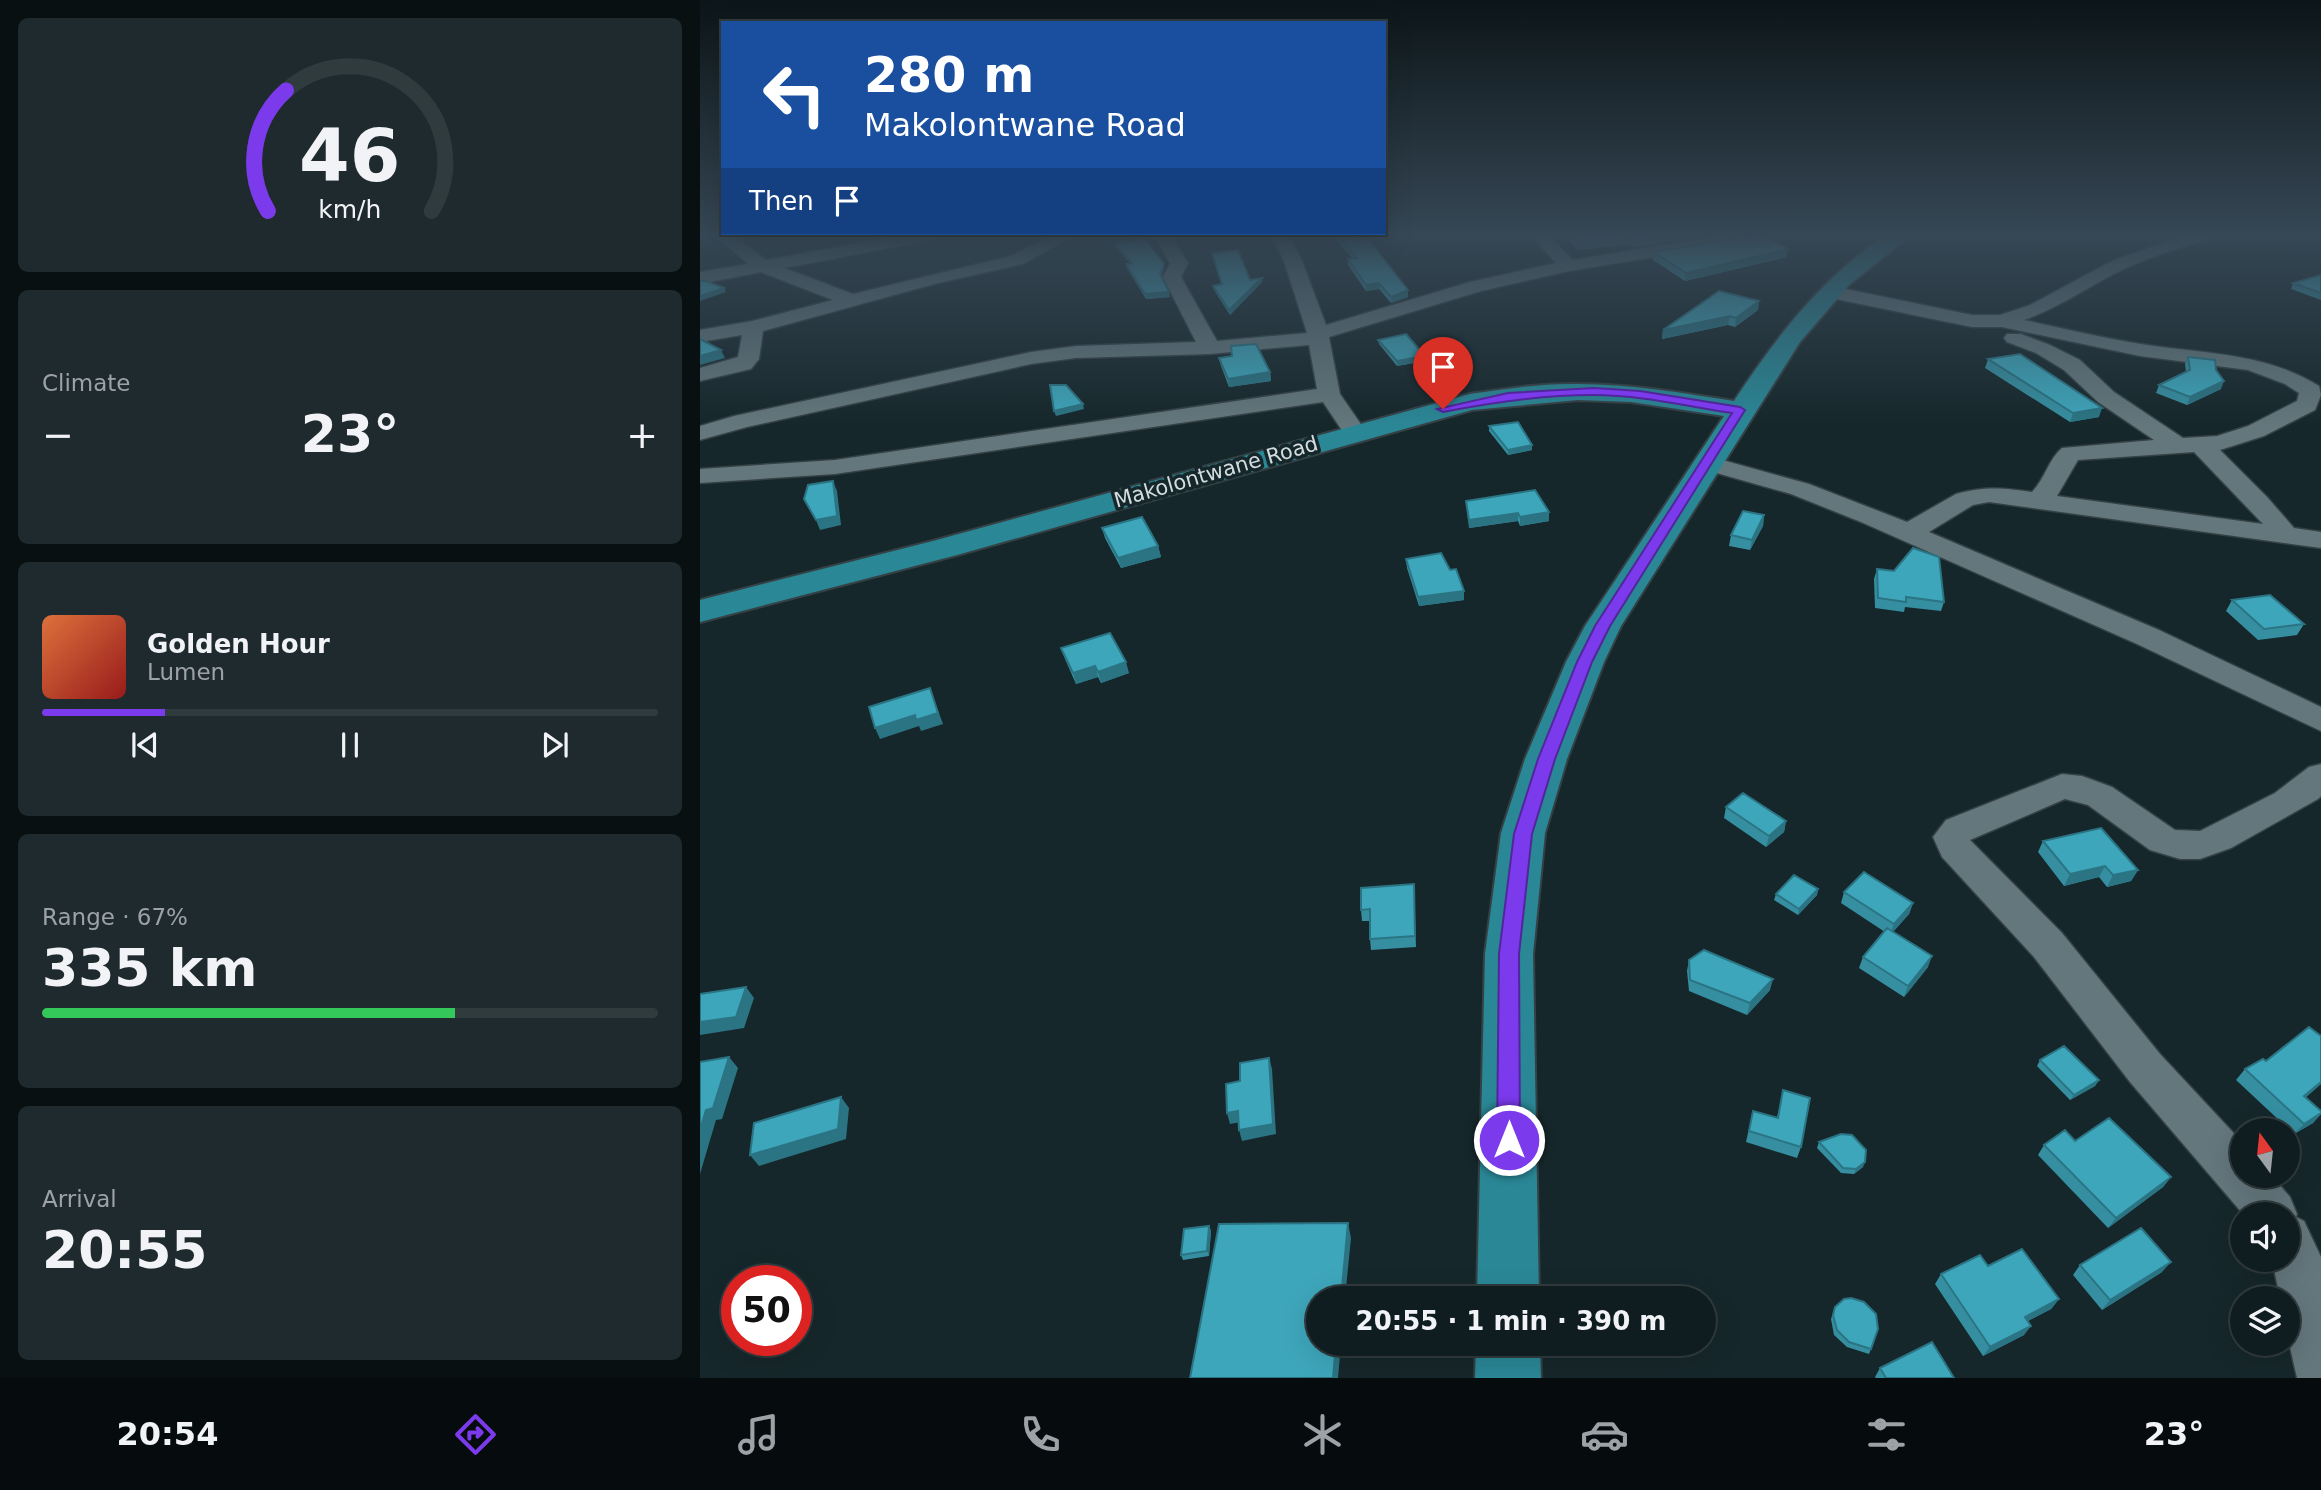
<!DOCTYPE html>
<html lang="en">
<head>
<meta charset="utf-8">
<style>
  body { margin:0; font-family:"DejaVu Sans",sans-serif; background:#1e2a2d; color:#f1f3f6; height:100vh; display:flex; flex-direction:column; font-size:26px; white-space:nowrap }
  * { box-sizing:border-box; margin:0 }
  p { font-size:23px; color:#9ca2a5 }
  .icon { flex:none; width:38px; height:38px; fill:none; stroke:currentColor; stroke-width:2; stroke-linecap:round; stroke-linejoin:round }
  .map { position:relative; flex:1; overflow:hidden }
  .sheet { display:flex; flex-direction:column; gap:18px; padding:18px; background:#091012; width:700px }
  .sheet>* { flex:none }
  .guide { position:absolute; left:21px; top:21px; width:665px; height:214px; border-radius:0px; box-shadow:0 7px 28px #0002,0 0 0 2px #303b3e; background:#1a4fa0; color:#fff; overflow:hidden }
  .needle { width:46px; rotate:345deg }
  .buttons { position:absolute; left:1530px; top:1118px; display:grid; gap:14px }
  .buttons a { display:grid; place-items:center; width:70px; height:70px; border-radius:50%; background:#101d20; box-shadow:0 7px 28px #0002,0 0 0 2px #303b3e; font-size:35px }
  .speed { position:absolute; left:21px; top:1265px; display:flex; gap:14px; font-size:35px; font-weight:700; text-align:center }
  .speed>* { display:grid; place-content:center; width:91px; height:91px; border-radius:50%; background:#101d20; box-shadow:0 7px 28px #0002,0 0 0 2px #303b3e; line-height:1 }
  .speed .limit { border:10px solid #d22; background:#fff; color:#111 }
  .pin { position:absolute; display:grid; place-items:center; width:60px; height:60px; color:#fff; margin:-72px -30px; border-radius:50% 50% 50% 0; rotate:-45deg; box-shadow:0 0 7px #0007 }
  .pin .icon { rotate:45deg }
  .me { position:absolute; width:77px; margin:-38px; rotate:0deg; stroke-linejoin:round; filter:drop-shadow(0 0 5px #0008) }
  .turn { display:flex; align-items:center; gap:24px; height:147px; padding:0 28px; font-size:32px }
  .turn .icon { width:91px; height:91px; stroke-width:2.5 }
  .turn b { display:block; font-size:49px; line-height:60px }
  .then { display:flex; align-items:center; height:66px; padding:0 28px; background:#0003; gap:14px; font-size:26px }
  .big { font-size:52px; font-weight:600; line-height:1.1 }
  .sheet .tile { flex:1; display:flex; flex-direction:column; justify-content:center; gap:10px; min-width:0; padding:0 24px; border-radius:10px; background:#1e2a2d }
  .sheet .dial { align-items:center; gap:0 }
  .dial svg { height:182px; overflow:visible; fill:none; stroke:#303b3e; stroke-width:7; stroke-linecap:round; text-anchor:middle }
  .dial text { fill:#f1f3f6; stroke:none }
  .song { display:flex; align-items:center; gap:21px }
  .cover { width:84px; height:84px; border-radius:10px; background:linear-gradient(135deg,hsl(20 70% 55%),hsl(0 70% 35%)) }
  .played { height:7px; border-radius:4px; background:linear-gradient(90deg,#7c3aed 20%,#303b3e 20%) }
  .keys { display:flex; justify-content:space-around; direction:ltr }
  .heat { display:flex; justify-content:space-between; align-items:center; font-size:38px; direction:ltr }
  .charge { height:10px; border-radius:5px; background:linear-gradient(90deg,#34c759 67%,#303b3e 0) }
  .trip { position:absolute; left:606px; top:1286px; width:410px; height:70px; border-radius:35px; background:#101d20; box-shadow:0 7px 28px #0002,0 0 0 2px #303b3e; font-weight:600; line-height:70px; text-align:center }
  .tabs { display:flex; height:112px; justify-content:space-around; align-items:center; background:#060c0d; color:#9ca2a5 }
  .tabs .icon { width:49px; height:49px }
  .tabs .active { color:#7c3aed }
  .tabs b { font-size:32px; color:#f1f3f6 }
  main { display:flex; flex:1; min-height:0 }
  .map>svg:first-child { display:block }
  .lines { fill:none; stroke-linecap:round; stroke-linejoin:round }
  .minor-casing { stroke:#344145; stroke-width:3 }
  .major-casing { stroke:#344145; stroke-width:4 }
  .minor { fill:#64777c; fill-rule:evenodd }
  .major { fill:#2a8796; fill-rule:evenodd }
  .wall { fill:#358fa1 }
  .shaded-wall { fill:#2b7483 }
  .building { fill:#3ea6bb; stroke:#2b7483; stroke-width:2 }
  .route { fill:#7c3aed; stroke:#51269a; stroke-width:2 }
  .labels { text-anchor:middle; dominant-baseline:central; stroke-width:7; stroke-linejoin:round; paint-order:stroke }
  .far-street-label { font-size:21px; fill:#d3dde0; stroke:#16272b }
</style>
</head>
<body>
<main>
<section class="sheet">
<div class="tile dial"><svg viewBox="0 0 100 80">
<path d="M14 69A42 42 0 1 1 86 69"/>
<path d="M14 69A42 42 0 0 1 22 16" stroke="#7c3aed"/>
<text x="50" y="56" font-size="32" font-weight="700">46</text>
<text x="50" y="72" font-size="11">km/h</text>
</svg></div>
<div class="tile"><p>Climate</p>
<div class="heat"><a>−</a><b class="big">23°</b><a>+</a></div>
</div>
<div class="tile">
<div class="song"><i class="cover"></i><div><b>Golden Hour</b><p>Lumen</p></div></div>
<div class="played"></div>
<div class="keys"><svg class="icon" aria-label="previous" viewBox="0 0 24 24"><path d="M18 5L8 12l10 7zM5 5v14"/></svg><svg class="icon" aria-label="pause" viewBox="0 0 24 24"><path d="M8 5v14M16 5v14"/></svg><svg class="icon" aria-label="next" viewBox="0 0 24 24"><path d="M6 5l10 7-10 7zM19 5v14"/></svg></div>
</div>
<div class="tile"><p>Range · 67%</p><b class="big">335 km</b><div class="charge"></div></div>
<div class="tile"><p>Arrival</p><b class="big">20:55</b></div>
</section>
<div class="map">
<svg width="1621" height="1378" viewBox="0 0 1621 1378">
  <rect width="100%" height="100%" fill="#16272b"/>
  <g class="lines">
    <defs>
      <path id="minor" d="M14,234H33L66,260L208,234H245L237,239L84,268L153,294L311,256L355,234H377L323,264L238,283L63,331L59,359L51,369L0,381V368L38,357L42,335L0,342V330L52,321L133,300L61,272L0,284V272L48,264Z
        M453,234H470L488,263L481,277L517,341L607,333L584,261L571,234H588L602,261L626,325L770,282L856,263L829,234H847L873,260L1030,234H1071L1063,239L869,271L781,291L629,337L640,394L667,433L663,438H647L623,402L135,474L0,483V469L135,460L617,389L609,345L510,354L376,358L331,364L47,427L0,440V426L34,416L331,352L376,346L496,342L463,277L470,263Z
        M1489,234H1516L1514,238C1484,246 1455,255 1426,268C1392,284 1361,307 1324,320C1363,328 1402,338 1441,344C1503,354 1564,352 1619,386L1621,395L1615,410L1564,436L1520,450L1567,497L1594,528L1621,532V548L1289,502L1273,505L1229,532L1459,630L1621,707V731L1437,644L1161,522L1091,494L999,468L996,463L999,458L1008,456L1109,484L1207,522L1256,494C1285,486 1303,488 1332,492C1345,479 1348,460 1362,448L1454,440L1398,402L1364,370L1336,353L1307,342L1304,338L1307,334H1321L1350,345L1380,360L1414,392L1483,438L1517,436L1548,426L1597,401L1599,393L1585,384L1548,370L1440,356L1302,327H1272L1131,298L1122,292L1131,286L1272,315H1300L1330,305L1412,261ZM1494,452L1563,524L1357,496L1378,460Z
        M1621,764V796L1618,799L1531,848L1500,859H1480L1450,850L1388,805L1365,799L1270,840L1362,933L1460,1054L1542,1142V1176H1572L1590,1197L1597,1214L1596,1217L1604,1221L1621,1257V1378H1597L1587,1334V1298H1580L1572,1260H1587V1214H1543L1430,1082L1334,957L1242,857L1233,837L1246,820L1362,774L1382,776L1412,787L1475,830L1500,831L1575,793L1609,767Z"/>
      <path id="major" d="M1188,234H1213L1150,284L1100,342L921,626L904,662L867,759L845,833L833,954L839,1298H777L785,954L801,833L825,759L866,662L885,626L1024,416L931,402L878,400L772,410L257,555L0,622V600L233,541L770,394C806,389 842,383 878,384C930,384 982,393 1034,401C1077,336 1122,277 1188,234Z
        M776,1344H840L841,1378H775Z"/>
    </defs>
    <use href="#minor" class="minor-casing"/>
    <use href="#major" class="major-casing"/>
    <use href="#minor" class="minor"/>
    <use href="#major" class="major"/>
  </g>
  <path class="wall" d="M631,234H677V240L669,241L708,290V297L691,303L679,289L666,291L648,265V259L652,258Z
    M863,234H1018L935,247L930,244L878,250Z
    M415,244L464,264V268L461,277L470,297L446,299L427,268L426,264L430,263L416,248Z
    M954,252L1087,257L985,281L953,260Z
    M512,253L550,280L562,282L530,315L514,290L513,286L521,284Z
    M1621,275V300L1591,289L1593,283Z
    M1059,301L1058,310L1035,327L1028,325L962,339L963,330Z
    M678,340L725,356V361L697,366L679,344Z
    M1488,357L1516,370L1521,389L1487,405L1456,393L1459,385L1486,372L1485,364Z
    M519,358L570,372L571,381L529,387L521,366Z
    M1288,359L1399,417L1370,422L1285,368Z
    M789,426L832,445V450L808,455L789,431Z
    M766,501L849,512V521L820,526L818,521L769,528Z
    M1064,515L1063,526L1050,550L1029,546L1031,535Z
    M402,528L458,546L461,557L421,568L405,538Z
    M706,559L750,570L764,591V600L719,606L707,568Z
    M1177,569L1244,602L1241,611L1205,607L1204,612L1175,608L1174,579Z
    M1532,600L1604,624L1597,635L1558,640L1526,611Z
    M361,648L429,673L401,683L398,677L376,684L365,659Z
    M1026,807L1086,821L1084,832L1066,847L1024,818Z
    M1343,841L1438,870L1431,881L1407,887L1399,877L1364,886L1338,852Z
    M714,884L716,947L671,950L670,939V921H662L661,910Z
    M1118,889L1117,895L1098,915L1074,900L1076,894Z
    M1144,892L1213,903L1209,914L1193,932L1228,967L1204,997L1159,968L1163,957L1185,932L1141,903Z
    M989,960L1070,990L1047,1015L989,991L987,971Z
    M1621,1036V1084L1606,1097L1621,1111V1114L1613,1123L1594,1134L1536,1080L1545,1069L1566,1061Z
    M1340,1060L1399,1080L1395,1086L1370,1100L1337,1066Z
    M1083,1090L1101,1147L1097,1158L1046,1142L1053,1111L1077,1118Z
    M1375,1141L1471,1177L1463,1187L1408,1228L1338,1155L1344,1145Z
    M1119,1142L1163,1167L1154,1174L1141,1173L1117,1148Z
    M509,1226L511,1231L509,1256L483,1260L481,1255Z
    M1380,1265L1462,1272L1402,1310L1373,1275Z
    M1241,1274L1359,1299L1351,1309L1328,1321L1324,1335L1283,1356L1235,1284Z
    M1135,1307L1171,1349L1169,1354L1147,1347L1134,1335L1131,1319Z
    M1180,1368L1254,1378H1176L1175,1377Z"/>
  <path class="shaded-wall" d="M677,234V240L665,241V235Z
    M984,234H1018L935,247V242Z
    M931,239L930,244L878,250V245Z
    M1088,249L1087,257L985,281L986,273Z
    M464,264V268L461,278L460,274Z
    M562,278V282L530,315L529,310Z
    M679,283V289L666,291V285Z
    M24,288L26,292L0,301V296Z
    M708,290V297L691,303V297Z
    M469,292L470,297L446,299L445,294Z
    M1059,301L1058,310L1035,327L1036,318Z
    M1030,316L1028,325L962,339L963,330Z
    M21,350L25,358L0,365V356Z
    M725,356V361L697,366V361Z
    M570,372L571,381L529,387L528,379Z
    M1524,381L1521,389L1487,405L1490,397Z
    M383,404L384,409L356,416L354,411Z
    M1402,408L1399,417L1370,422L1373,413Z
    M832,445V450L808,455V450Z
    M133,481L137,491L141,525L120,530L116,520Z
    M849,512V521L820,526V517Z
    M818,513V521L769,528V520Z
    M1064,515L1063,526L1050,550L1052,540Z
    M458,546L461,557L421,568L418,558Z
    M764,591V600L719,606L718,597Z
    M426,662L429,673L401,683L398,672Z
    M395,666L398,677L376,684L373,673Z
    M230,688L243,724L221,731L219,726L180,739L175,728L215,715Z
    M1086,821L1084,832L1066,847L1069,836Z
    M1405,866L1399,877L1364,886L1370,874Z
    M1438,870L1431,881L1407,887L1413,875Z
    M1118,889L1117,895L1098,915L1099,909Z
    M1213,903L1209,914L1190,935L1194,924Z
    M1232,956L1228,967L1204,997L1208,986Z
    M1073,979L1070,990L1047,1015L1050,1003Z
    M46,987L54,998L44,1028L0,1035V1022Z
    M29,1057L38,1068L22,1119L16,1120L0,1174V1130L6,1110Z
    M569,1058L572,1069L576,1134L542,1141L539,1130Z
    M1399,1080L1395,1086L1370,1100L1374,1095Z
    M1621,1082V1084L1595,1107L1604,1096Z
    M141,1097L149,1108L146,1139L59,1166L50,1155Z
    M538,1111L541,1122L530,1124L527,1113Z
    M1621,1113L1613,1123L1594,1134L1604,1124Z
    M1165,1162L1163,1167L1154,1174L1156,1169Z
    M1471,1177L1463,1187L1408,1228L1416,1218Z
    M648,1223L651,1238L645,1298H641Z
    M509,1226L511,1231L509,1256L507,1251Z
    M1471,1262L1462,1272L1402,1310L1410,1300Z
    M1359,1299L1351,1309L1318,1326L1325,1317Z
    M1331,1326L1324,1335L1283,1356L1290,1347Z
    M636,1344H641L638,1378H633Z"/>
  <path class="building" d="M636,234H674L665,235L708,290L691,297L679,283L666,285L648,259L657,258Z
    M868,234H984L935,242L931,239L878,245Z
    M1060,234L1088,249L986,273L954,252Z
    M444,238L464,264L460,274L469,292L445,294L426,264L432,263L415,244Z
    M538,250L550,280L562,278L529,310L513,286L522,284L512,253Z
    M1621,275V293L1593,283Z
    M0,281H7L24,288L0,296Z
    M1019,291L1059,301L1036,318L1030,316L963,330Z
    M706,334L725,356L697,361L678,340Z
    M0,339L21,350L0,356Z
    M556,344L570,372L528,379L519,358L532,356L531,346Z
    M1320,354L1402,408L1373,413L1288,359Z
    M1488,357L1515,360L1516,370L1524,381L1490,397L1459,385L1490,370Z
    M350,385H366L383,404L354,411Z
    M818,422L832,445L808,450L789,426Z
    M133,481L137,516L116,520L104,499L108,485Z
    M835,490L849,512L820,517L818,513L769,520L766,501Z
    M1043,511L1064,515L1052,540L1031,535Z
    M442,517L458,546L418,558L402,528Z
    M1213,548L1239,557L1244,602L1206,597V602L1178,598L1177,569L1194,571Z
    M741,553L750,570L756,569L764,591L718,597L706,559Z
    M1570,595L1604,624L1564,629L1532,600Z
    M410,633L426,662L398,672L395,666L373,673L361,648Z
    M230,688L238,713L216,720L215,715L175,728L169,707Z
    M1043,793L1086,821L1069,836L1026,807Z
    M1401,828L1438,870L1413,875L1405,866L1370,874L1343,841Z
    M1164,872L1213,903L1194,924L1144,892Z
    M1094,875L1118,889L1099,909L1076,894Z
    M714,884L715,936L670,939V909L661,910V888Z
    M1187,928L1232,956L1208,986L1163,957Z
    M1004,950L1073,979L1050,1003L990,980L989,960Z
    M46,987L36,1017L0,1022V994Z
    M1609,1027L1621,1036V1082L1604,1096L1621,1111V1113L1604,1124L1545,1069L1563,1059L1566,1061Z
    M1364,1046L1399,1080L1374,1095L1340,1060Z
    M29,1057L13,1108L6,1110L0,1130V1062Z
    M569,1058L573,1124L539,1130L538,1111L527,1113L526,1084L540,1081V1063Z
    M1083,1090L1110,1098L1101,1147L1049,1131L1053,1111L1078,1118Z
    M141,1097L138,1129L50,1155L54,1123Z
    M1409,1118L1471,1177L1416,1218L1344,1145L1365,1130L1375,1141Z
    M1141,1134L1152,1135L1166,1150L1165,1162L1156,1169L1143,1168L1119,1142Z
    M648,1223L641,1298H618V1344H636L633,1378H490L519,1224Z
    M509,1226L507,1251L481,1255L484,1229Z
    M1441,1228L1471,1262L1410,1300L1380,1265Z
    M1322,1249L1359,1299L1325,1317L1331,1326L1290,1347L1241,1274L1280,1255L1288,1266Z
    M1151,1298L1164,1302L1176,1314L1178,1329L1171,1349L1149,1342L1137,1330L1133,1315L1135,1307L1144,1299Z
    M1232,1342L1254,1378H1186L1180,1368Z"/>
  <linearGradient id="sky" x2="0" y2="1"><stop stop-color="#0c1518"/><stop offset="0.55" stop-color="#364755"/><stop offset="1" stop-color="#364755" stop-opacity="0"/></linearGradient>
  <rect width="1621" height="427" fill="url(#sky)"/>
  <path class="route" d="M894,388L940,391L1040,407L1045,410L910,626L892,662L855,759L832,834L819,954L820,1140L817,1147L809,1151L801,1147L797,1140L799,954L814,834L838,759L877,662L895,626L1032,413C986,406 940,395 893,395C842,395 793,402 743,412L737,409L808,393Z"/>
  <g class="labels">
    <g class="far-street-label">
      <text transform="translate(516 472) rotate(-16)">Makolontwane Road</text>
    </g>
  </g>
</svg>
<div class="buttons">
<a><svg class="needle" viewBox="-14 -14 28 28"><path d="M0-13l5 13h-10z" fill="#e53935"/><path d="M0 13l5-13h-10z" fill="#9ca2a5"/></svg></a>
<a><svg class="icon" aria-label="sound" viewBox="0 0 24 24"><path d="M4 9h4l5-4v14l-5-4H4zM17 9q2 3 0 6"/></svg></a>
<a><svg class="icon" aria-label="layers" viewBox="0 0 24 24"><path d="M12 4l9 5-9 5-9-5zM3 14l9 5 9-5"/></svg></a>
</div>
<div class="speed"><div class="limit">50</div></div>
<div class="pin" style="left:743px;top:409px;background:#d93025"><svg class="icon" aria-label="arrive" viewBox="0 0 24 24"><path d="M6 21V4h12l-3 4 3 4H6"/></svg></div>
<svg class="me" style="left:809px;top:1140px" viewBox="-20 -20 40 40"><circle r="17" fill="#7c3aed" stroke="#fff" stroke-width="3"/><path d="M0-11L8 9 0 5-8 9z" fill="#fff"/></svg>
<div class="trip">20:55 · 1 min · 390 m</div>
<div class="guide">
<div class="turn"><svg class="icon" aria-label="left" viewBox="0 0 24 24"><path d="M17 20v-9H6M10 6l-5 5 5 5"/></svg><div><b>280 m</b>Makolontwane Road</div></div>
<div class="then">Then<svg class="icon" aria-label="arrive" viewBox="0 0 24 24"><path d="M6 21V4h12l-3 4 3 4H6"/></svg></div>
</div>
</div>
</main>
<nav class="tabs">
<b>20:54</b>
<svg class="icon active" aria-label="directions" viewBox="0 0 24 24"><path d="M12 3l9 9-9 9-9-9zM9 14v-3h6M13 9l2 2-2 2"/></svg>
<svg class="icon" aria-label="music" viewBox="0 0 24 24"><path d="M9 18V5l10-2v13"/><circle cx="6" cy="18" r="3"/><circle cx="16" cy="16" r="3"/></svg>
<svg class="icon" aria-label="phone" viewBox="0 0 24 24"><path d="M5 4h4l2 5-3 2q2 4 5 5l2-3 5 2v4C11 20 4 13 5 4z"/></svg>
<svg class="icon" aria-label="climate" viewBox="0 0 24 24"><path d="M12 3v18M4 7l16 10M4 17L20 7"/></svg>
<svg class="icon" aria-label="car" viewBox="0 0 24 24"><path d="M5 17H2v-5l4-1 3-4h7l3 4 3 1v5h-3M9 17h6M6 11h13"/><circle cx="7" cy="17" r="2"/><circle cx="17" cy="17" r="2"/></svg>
<svg class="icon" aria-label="filters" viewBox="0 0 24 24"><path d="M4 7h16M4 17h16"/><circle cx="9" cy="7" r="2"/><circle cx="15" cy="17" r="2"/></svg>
<b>23°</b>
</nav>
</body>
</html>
